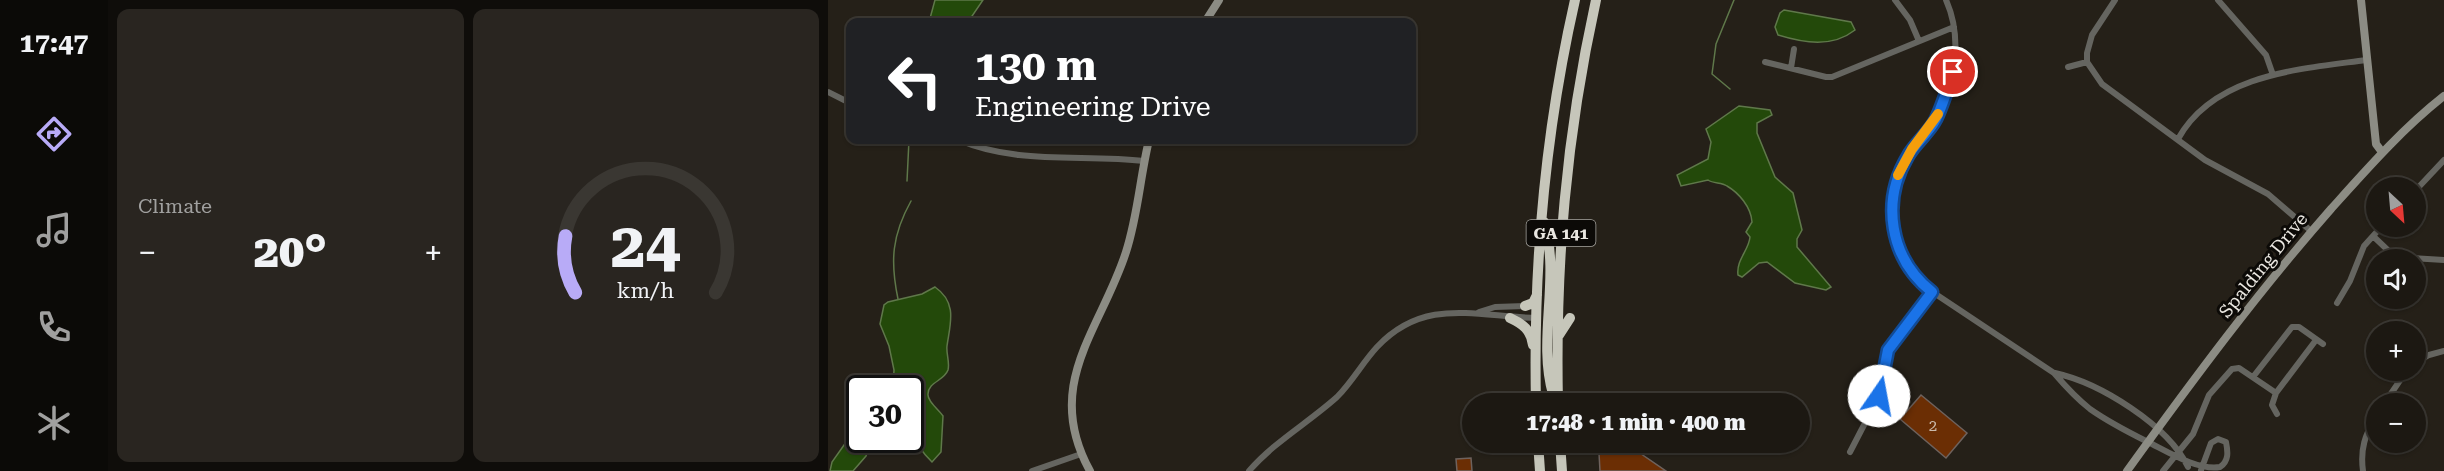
<!DOCTYPE html>
<html lang="en">
<head>
<meta charset="utf-8">
<style>
  body { margin:0; font-family:"Roboto Serif",serif; background:#292520; color:#f1f3f6; height:100vh; display:flex; flex-direction:column; font-size:22px; white-space:nowrap }
  * { box-sizing:border-box; margin:0 }
  p { font-size:20px; color:#a0a09f }
  .icon { flex:none; width:33px; height:33px; fill:none; stroke:currentColor; stroke-width:2; stroke-linecap:round; stroke-linejoin:round }
  .map { position:relative; flex:1; overflow:hidden }
  .drawer { display:flex; flex-direction:column; gap:9px; padding:9px; background:#0f0d0a; width:720px }
  .drawer>* { flex:none }
  .banner { position:absolute; left:18px; top:18px; width:570px; height:126px; border-radius:12px; box-shadow:0 2px 4px #0004,0 0 0 2px #3a3732; background:#202124; color:#fff; overflow:hidden }
  .needle { width:39px; rotate:154deg }
  .buttons { position:absolute; left:1538px; top:177px; display:grid; gap:12px }
  .buttons a { display:grid; place-items:center; width:60px; height:60px; border-radius:50%; background:#1c1812; box-shadow:0 2px 4px #0004,0 0 0 2px #3a3732; font-size:30px }
  .speed { position:absolute; left:18px; top:375px; display:flex; gap:12px; font-size:30px; font-weight:700; text-align:center }
  .speed>* { display:grid; place-content:center; width:78px; height:78px; border-radius:50%; background:#1c1812; box-shadow:0 2px 4px #0004,0 0 0 2px #3a3732; line-height:1 }
  .speed .limit { border:3px solid #111; border-radius:9px; background:#fff; color:#111 }
  .pin { position:absolute; display:grid; place-items:center; width:51px; height:51px; color:#fff; margin:-26px; border:3px solid #fff; border-radius:50%; box-shadow:0 2px 6px #0007 }
  .me { position:absolute; width:66px; margin:-33px; rotate:12deg; stroke-linejoin:round; filter:drop-shadow(0 0 4px #0008) }
  .turn { display:flex; align-items:center; gap:21px; height:126px; padding:0 30px; font-size:27px }
  .turn .icon { width:78px; height:78px; stroke-width:2.5 }
  .turn b { display:block; font-size:42px; line-height:51px }
  .big { font-size:45px; font-weight:800; line-height:1.1 }
  .drawer .tile { flex:1; display:flex; flex-direction:column; justify-content:center; gap:9px; min-width:0; padding:0 21px; border-radius:12px; background:#292520 }
  .drawer .dial { align-items:center; gap:0 }
  .dial svg { height:156px; overflow:visible; fill:none; stroke:#3a3732; stroke-width:7; stroke-linecap:round; text-anchor:middle }
  .dial text { fill:#f1f3f6; stroke:none }
  .heat { display:flex; justify-content:space-between; align-items:center; font-size:33px; direction:ltr }
  .drawer .tiles { flex:1; display:grid; gap:9px; grid-template-columns:repeat(2,1fr) }
  .trip { position:absolute; left:634px; top:393px; width:348px; height:60px; border-radius:30px; background:#1c1812; box-shadow:0 2px 4px #0004,0 0 0 2px #3a3732; font-weight:800; line-height:60px; text-align:center }
  main { display:flex; flex:1; min-height:0 }
  .tabs { display:flex; flex-direction:column; width:108px; justify-content:space-around; align-items:center; background:#0b0a07; color:#a0a09f }
  .tabs .icon { width:42px; height:42px }
  .tabs .active { color:#b8abf7 }
  .tabs b { font-size:27px; color:#f1f3f6 }
  .map>svg:first-child { display:block }
  .water { fill:#23490a; stroke:#5f784a; stroke-width:1.5 }
  .lines { fill:none; stroke-linecap:round; stroke-linejoin:round }
  .stream { stroke:#5f784a; stroke-width:1.5 }
  .building { fill:#6b2e04; stroke:#6e625d; stroke-width:1.5 }
  .street { stroke:#656560; stroke-width:6 }
  .secondary { stroke:#8c8c84; stroke-width:8 }
  .highway { stroke:#c6c6ba; stroke-width:10 }
  .route-casing { stroke:#114b97; stroke-width:15 }
  .route { stroke:#1a73e8; stroke-width:10 }
  .slow { stroke:#f59e0b; stroke-width:10 }
  .labels { text-anchor:middle; dominant-baseline:central; stroke-width:6; stroke-linejoin:round; paint-order:stroke }
  .number-label { font-size:15px; fill:#cab9aa }
  .shield { fill:#0c0a07; stroke:#a7a5a0; stroke-width:1.5 }
  .shield-label { font-size:16px; font-weight:bold; fill:#eae7e1 }
  .street-label { font-size:18px; fill:#eae7e1; stroke:#0c0a07 }
</style>
</head>
<body>
<main>
<nav class="tabs">
<b>17:47</b>
<svg class="icon active" aria-label="directions" viewBox="0 0 24 24"><path d="M12 3l9 9-9 9-9-9zM9 14v-3h6M13 9l2 2-2 2"/></svg>
<svg class="icon" aria-label="music" viewBox="0 0 24 24"><path d="M9 18V5l10-2v13"/><circle cx="6" cy="18" r="3"/><circle cx="16" cy="16" r="3"/></svg>
<svg class="icon" aria-label="phone" viewBox="0 0 24 24"><path d="M5 4h4l2 5-3 2q2 4 5 5l2-3 5 2v4C11 20 4 13 5 4z"/></svg>
<svg class="icon" aria-label="climate" viewBox="0 0 24 24"><path d="M12 3v18M4 7l16 10M4 17L20 7"/></svg>
</nav>
<section class="drawer">
<div class="tiles">
<div class="tile"><p>Climate</p>
<div class="heat"><a>−</a><b class="big">20°</b><a>+</a></div>
</div>
<div class="tile dial"><svg viewBox="0 0 100 80">
<path d="M14 69A42 42 0 1 1 86 69"/>
<path d="M14 69A42 42 0 0 1 9 40" stroke="#b8abf7"/>
<text x="50" y="56" font-size="32" font-weight="700">24</text>
<text x="50" y="72" font-size="11">km/h</text>
</svg></div>
</div>
</section>
<div class="map">
<svg width="1616" height="471" viewBox="0 0 1616 471">
  <rect width="100%" height="100%" fill="#252018"/>
  <path class="water" d="M107,0H155L140,22H101Z
    M956,10L1023,22L1027,30C1004,48 976,43 950,35L947,27L952,13Z
    M911,106L942,110L944,115L929,123V133L947,177L965,193L974,230L969,239V247L1003,287L998,290L967,283L939,262L931,263L914,277L910,275C908,260 921,250 922,237L918,232L924,222C923,207 911,193 899,186C893,182 886,184 880,180L853,186L849,175L880,159L883,142L878,129Z
    M107,287C130,303 122,324 119,346C118,354 122,362 120,370C116,381 100,382 100,394C99,401 111,410 115,416L113,452L104,462C78,436 82,423 82,388H65L66,370L61,346L52,324L56,305L60,302L94,294Z
    M31,415L32,440H54L41,448L38,456L25,471H2L4,462L21,438L18,424L29,421Z"/>
  <g class="lines">
    <path class="stream" d="M902,89L884,74L888,44L906,0
      M79,181L81,140
      M70,299C62,261 64,235 83,201"/>
  </g>
  <path class="building" d="M1093,395L1139,433L1118,458L1072,419Z
    M778,442L795,452L800,445L838,471H772L771,453Z
    M643,458L644,471H629L628,459Z"/>
  <g class="lines">
    <path class="street" d="M1067,0L1082,20L1091,41
      M1118,0C1135,38 1128,89 1105,124C1097,136 1086,145 1079,157C1052,204 1062,244 1094,285L1226,373C1238,387 1248,398 1262,409C1279,421 1300,432 1318,441C1337,450 1369,471 1392,467C1401,461 1400,452 1398,442L1390,439L1383,443L1373,470
      M1287,0L1264,35L1259,53V62L1274,84L1377,160L1440,194L1483,231
      M1390,0L1438,55L1445,75
      M937,62L998,77H1004L1126,27
      M1240,67L1259,62
      M963,68L966,49
      M0,92L22,103
      M1350,139C1386,74 1472,69 1538,60
      M131,140C189,165 254,154 316,161
      M1587,191L1616,160
      M1545,236L1567,257L1616,260
      M1509,303L1522,281L1536,246L1554,226
      M651,312L667,307L697,306
      M1587,363L1601,355L1616,351
      M1227,373C1272,383 1340,425 1360,467
      M1425,377L1464,327H1471L1495,344
      M1556,404L1579,370
      M1449,414L1444,405L1448,393L1488,340
      M1022,452L1051,396L1061,350L1104,292
      M204,471L253,454
      M421,471C446,442 480,423 509,397C524,382 535,362 549,347C597,296 649,317 709,318
      M1335,471L1365,434L1381,395L1404,369L1411,368L1448,393
      M1535,471C1532,449 1537,435 1548,416"/>
    <path class="secondary" d="M1533,0L1548,144L1554,152
      M377,22L391,0
      M262,471C214,384 273,330 298,252C310,215 312,177 321,140
      M1299,471C1364,381 1430,292 1503,209C1539,169 1574,129 1616,96"/>
    <path class="highway" d="M716,222C733,278 709,338 725,394
      M697,306L705,303L709,295
      M682,318C695,324 703,330 705,345
      M731,335L742,318
      M708,404C705,268 717,132 747,0
      M730,404C727,265 738,136 768,0
      M710,442L712,471
      M732,442L734,471"/>
  </g>
  <g class="lines">
    <defs>
      <path id="route" d="M1051,396L1060,350L1104,292C1061,258 1053,201 1080,156C1087,143 1101,133 1108,119C1115,104 1120,88 1125,72"/>
    </defs>
    <use href="#route" class="route-casing"/>
    <use href="#route" class="route"/>
    <path class="slow" d="M1070,175L1084,149L1110,114"/>
  </g>
  <g class="labels">
    <g class="number-label">
      <text x="1105" y="426">2</text>
    </g>
    <rect class="shield" x="698.5" y="220" width="69" height="26" rx="4.5"/>
    <g class="shield-label">
      <text x="733" y="233">GA 141</text>
    </g>
    <g class="street-label">
      <text transform="translate(1435 265) rotate(-51)">Spalding Drive</text>
    </g>
  </g>
</svg>
<div class="buttons">
<a><svg class="needle" viewBox="-14 -14 28 28"><path d="M0-13l5 13h-10z" fill="#e53935"/><path d="M0 13l5-13h-10z" fill="#a0a09f"/></svg></a>
<a><svg class="icon" aria-label="sound" viewBox="0 0 24 24"><path d="M4 9h4l5-4v14l-5-4H4zM17 9q2 3 0 6"/></svg></a>
<a>+</a>
<a>−</a>
</div>
<div class="speed"><div class="limit">30</div></div>
<div class="pin" style="left:1125px;top:72px;background:#d93025"><svg class="icon" aria-label="arrive" viewBox="0 0 24 24"><path d="M6 21V4h12l-3 4 3 4H6"/></svg></div>
<svg class="me" style="left:1051px;top:396px" viewBox="-20 -20 40 40"><circle r="19" fill="#fff"/><path d="M0-13L10 11 0 6-10 11z" fill="#1a73e8"/></svg>
<div class="trip">17:48 · 1 min · 400 m</div>
<div class="banner">
<div class="turn"><svg class="icon" aria-label="left" viewBox="0 0 24 24"><path d="M17 20v-9H6M10 6l-5 5 5 5"/></svg><div><b>130 m</b>Engineering Drive</div></div>
</div>
</div>
</main>
</body>
</html>
